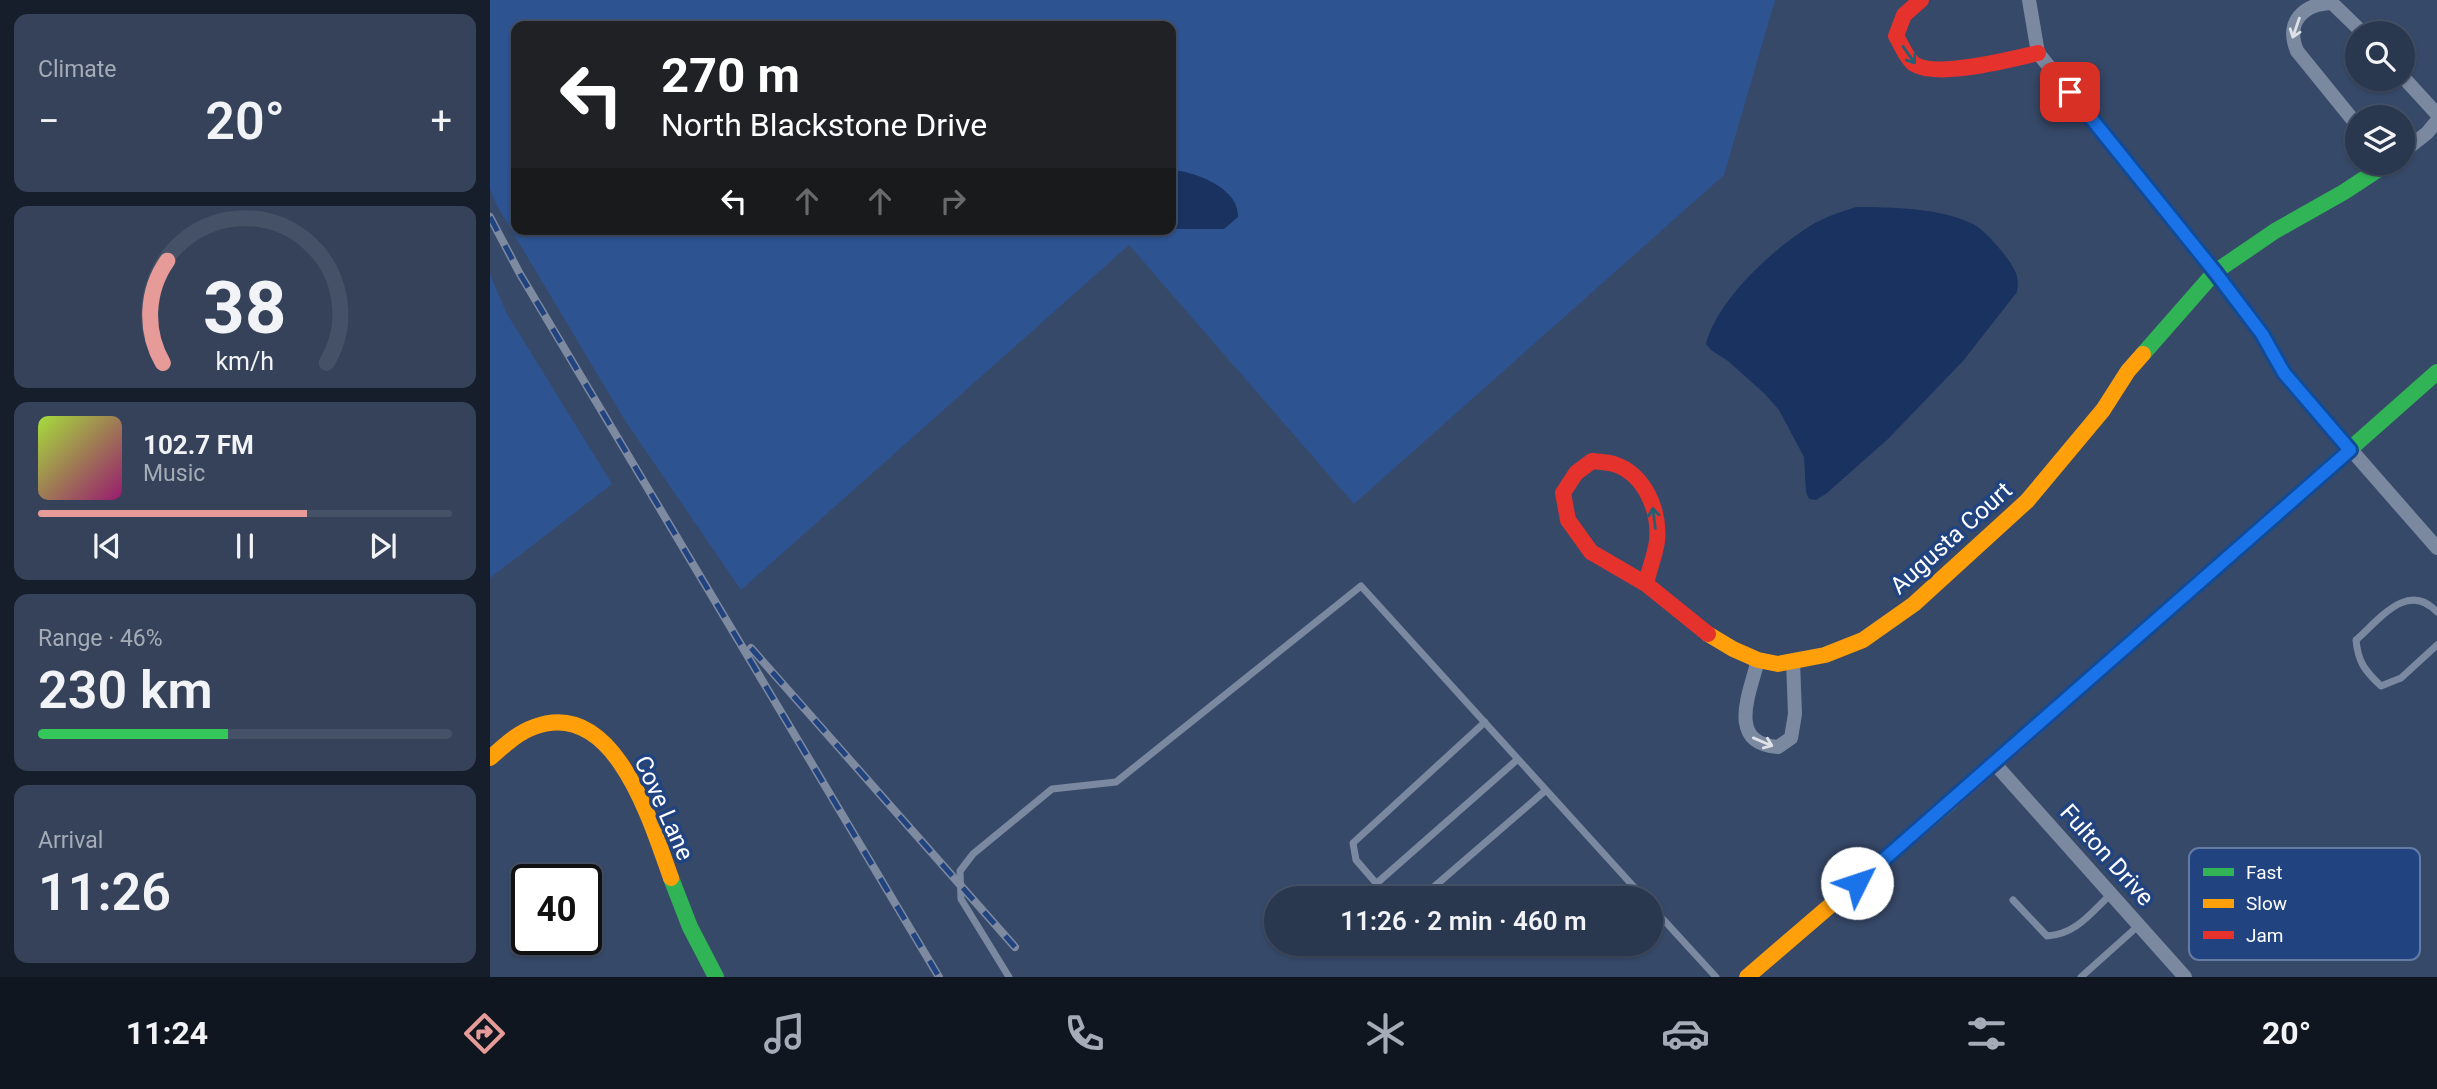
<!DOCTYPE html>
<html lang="en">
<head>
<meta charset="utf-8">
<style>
  body { margin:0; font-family:Roboto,sans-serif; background:#354259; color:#f1f3f6; height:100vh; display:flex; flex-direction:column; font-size:26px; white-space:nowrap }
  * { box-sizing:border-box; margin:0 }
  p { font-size:23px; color:#a5acb7 }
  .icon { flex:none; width:38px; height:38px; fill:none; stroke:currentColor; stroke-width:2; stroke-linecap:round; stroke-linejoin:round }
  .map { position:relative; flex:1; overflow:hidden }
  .sheet { display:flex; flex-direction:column; gap:14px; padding:14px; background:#171e2b; width:490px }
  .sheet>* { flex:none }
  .guide { position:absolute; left:21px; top:21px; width:665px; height:214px; border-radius:14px; box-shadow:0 2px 5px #0004,0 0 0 2px #455166; background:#202124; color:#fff; overflow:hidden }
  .fabs { position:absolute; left:1855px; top:21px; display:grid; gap:14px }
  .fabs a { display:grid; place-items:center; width:70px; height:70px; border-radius:50%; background:#29374f; box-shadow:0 2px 5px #0004,0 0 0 2px #455166; font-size:35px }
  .speed { position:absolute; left:21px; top:864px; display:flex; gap:14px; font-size:35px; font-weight:700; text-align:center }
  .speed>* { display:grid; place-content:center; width:91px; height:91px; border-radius:50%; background:#29374f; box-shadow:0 2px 5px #0004,0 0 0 2px #455166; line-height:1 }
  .speed .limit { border:4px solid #111; border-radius:10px; background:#fff; color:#111 }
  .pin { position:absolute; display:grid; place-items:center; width:60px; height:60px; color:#fff; margin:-30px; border-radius:14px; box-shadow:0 4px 10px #0006 }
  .me { position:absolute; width:77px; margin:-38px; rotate:49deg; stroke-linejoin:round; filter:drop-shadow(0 0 5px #0008) }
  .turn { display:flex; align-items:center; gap:24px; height:147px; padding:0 35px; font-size:32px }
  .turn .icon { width:91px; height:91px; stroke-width:2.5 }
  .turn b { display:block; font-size:49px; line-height:60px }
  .lanes { display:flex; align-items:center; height:66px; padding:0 35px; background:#0003; justify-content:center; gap:35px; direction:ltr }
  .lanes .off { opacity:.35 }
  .big { font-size:52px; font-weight:600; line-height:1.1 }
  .sheet .card { flex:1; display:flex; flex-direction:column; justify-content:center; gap:10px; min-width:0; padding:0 24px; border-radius:14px; background:#354259 }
  .sheet .dial { align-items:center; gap:0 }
  .dial svg { height:182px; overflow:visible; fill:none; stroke:#455166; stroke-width:7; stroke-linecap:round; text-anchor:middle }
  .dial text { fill:#f1f3f6; stroke:none }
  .song { display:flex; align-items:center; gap:21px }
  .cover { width:84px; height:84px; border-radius:10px; background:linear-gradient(135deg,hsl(80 70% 55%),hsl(320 70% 35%)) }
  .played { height:7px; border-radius:4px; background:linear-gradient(90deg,#e69b98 65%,#455166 65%) }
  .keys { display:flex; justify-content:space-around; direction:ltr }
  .heat { display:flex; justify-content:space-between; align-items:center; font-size:38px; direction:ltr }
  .charge { height:10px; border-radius:5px; background:linear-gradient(90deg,#34c759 46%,#455166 0) }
  .trip { position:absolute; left:774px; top:886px; width:399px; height:70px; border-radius:35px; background:#29374f; box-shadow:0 2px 5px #0004,0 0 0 2px #455166; font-weight:600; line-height:70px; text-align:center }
  .menu { display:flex; height:112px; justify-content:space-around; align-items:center; background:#101620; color:#a5acb7 }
  .menu .icon { width:49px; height:49px }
  .menu .on { color:#e69b98 }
  .menu b { font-size:32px; color:#f1f3f6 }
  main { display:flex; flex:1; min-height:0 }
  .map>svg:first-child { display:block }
  .green { fill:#2d5391; fill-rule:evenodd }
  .water { fill:#19325f }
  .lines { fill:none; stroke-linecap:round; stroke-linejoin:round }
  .lane { stroke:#7b89a0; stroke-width:7 }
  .street { stroke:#7b89a0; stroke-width:14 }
  .fast { stroke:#30b455; stroke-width:16 }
  .slow { stroke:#ff9f0a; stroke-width:16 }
  .jam { stroke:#e5322d; stroke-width:16 }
  .rail-casing { stroke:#7e8aa0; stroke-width:8 }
  .rail { stroke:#21437f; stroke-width:5; stroke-dasharray:16; stroke-linecap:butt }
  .oneway { stroke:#dee2e7 }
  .oneway2 { stroke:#255f74 }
  .route-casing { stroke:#114b97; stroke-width:18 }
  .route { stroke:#1a73e8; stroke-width:12 }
  .labels { text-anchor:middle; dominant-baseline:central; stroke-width:7; stroke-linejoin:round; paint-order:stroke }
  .street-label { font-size:24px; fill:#fff; stroke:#21437f }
  .key { fill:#21437f; stroke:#647ba5; stroke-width:2 }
  .key-label { font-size:19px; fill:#fff }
</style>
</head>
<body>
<main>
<section class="sheet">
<div class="card"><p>Climate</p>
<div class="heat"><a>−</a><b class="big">20°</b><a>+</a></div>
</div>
<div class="card dial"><svg viewBox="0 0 100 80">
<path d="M14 69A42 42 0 1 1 86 69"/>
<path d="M14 69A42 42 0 0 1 16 24" stroke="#e69b98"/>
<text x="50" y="56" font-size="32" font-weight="700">38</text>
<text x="50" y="72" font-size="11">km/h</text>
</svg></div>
<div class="card">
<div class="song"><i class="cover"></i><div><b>102.7 FM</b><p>Music</p></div></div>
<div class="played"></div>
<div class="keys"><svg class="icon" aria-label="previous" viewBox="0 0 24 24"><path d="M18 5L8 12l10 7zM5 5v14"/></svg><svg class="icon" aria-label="pause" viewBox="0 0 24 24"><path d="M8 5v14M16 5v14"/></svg><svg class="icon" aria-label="next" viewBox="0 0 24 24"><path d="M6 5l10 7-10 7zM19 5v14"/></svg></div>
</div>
<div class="card"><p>Range · 46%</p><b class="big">230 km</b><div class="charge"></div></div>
<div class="card"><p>Arrival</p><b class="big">11:26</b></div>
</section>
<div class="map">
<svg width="1947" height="977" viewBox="0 0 1947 977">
  <rect width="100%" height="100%" fill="#374969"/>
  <path class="green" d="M0,0H1285L1234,175L864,504L639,245L251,590L136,422L7,206L0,189ZM26,26H681V229H26Z
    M0,274L17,314L122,484L0,578Z"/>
  <path class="water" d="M690,171C712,175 749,190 748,217L734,229H673H681V172Z
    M1366,207C1401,207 1451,208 1483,224C1494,230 1506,244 1514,254C1524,268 1530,274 1527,292L1473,361L1398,439L1337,493L1326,500L1319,499L1316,492L1314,457L1289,410L1275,394L1238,361L1221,350L1216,344C1227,300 1283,249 1320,226C1334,217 1351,212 1366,207Z"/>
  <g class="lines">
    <path class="lane" d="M1947,612C1918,580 1889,620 1866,640C1868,662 1875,671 1891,686L1911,678L1947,645
      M887,883L1028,759
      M899,898L866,860L863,843L995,722
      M931,898L1056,790
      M1523,900L1557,936C1585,935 1601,913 1621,894
      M1160,905L1226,977
      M519,977L471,899L470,871L483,854L562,789L626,782L871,586L1154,898
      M1591,977L1648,926"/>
    <path class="street" d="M1539,0L1548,53L1725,272L1772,334L1794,373L1947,548
      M1913,77L1947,114
      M1867,125L1807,51C1795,22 1813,4 1842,3L1873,33
      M1913,152L1937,133L1947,121
      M1268,660C1260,693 1236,743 1288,747L1301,738L1305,714L1303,661
      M1505,764L1695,977"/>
    <path class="fast" d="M1653,354L1725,272L1785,231L1854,192L1898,163
      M1816,488L1947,372
      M181,878L200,927L226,977"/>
    <path class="slow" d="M1218,634L1243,649L1268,660L1288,664L1335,655L1373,640L1424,604L1537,501L1613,410L1638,371L1653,354
      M0,758C14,746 27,733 44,727C125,697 161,823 181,878
      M1257,977L1462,801"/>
    <path class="jam" d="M1431,0L1414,15L1406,36C1411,44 1416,58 1424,64C1446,79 1522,59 1548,53
      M1156,584C1159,569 1165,556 1167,541C1170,511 1155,474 1124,464C1117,462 1109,462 1102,461L1086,473L1073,493L1078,520L1101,552L1156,584L1218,634
      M1462,801L1816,488"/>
    <defs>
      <path id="rail" d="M0,217L30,274L449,977
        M261,648L525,947"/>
    </defs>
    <use href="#rail" class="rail-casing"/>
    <use href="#rail" class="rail"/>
  </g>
  <defs><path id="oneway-shaft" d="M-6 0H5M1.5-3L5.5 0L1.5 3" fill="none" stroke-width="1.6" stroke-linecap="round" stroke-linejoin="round" transform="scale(1.75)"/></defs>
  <g class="oneway">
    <use href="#oneway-shaft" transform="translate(1806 28) rotate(109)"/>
    <use href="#oneway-shaft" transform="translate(1273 742) rotate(23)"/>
  </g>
  <g class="oneway2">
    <use href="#oneway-shaft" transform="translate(1419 55) rotate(55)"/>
    <use href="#oneway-shaft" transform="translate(1164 518) rotate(-97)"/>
  </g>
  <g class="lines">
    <defs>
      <path id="route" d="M1367,883L1860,450L1794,373L1772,334L1725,272L1580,92"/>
    </defs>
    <use href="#route" class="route-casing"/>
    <use href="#route" class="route"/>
  </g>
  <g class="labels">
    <g class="street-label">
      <text transform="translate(1461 538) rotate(-42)">Augusta Court</text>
      <text transform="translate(174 808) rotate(66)">Cove Lane</text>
      <text transform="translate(1617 855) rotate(48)">Fulton Drive</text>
    </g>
  </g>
  <rect x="1699" y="848" width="231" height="112" rx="10" class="key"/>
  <rect x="1713" y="868" width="31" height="8" fill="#30b455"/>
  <rect x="1713" y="899" width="31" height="9" fill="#ff9f0a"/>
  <rect x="1713" y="931" width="31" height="8" fill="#e5322d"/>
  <g class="key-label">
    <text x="1756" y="879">Fast</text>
    <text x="1756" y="910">Slow</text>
    <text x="1756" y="942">Jam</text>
  </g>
</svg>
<div class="fabs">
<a><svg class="icon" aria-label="search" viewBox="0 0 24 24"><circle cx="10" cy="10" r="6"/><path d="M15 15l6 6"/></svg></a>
<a><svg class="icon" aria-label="layers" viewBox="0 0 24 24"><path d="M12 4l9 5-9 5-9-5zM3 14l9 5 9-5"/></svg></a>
</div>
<div class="speed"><div class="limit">40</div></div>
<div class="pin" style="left:1580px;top:92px;background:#d93025"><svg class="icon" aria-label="arrive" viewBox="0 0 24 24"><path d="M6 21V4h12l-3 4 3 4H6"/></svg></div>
<svg class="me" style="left:1367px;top:883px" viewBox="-20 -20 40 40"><circle r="19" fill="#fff"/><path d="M0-13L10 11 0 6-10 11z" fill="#1a73e8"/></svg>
<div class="trip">11:26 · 2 min · 460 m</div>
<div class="guide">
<div class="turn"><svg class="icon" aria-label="left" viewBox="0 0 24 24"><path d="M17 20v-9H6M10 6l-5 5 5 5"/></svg><div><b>270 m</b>North Blackstone Drive</div></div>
<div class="lanes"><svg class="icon" aria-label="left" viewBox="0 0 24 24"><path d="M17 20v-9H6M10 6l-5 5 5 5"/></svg><svg class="icon off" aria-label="ahead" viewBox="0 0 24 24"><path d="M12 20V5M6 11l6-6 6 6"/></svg><svg class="icon off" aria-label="ahead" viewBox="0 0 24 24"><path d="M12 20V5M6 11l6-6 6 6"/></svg><svg class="icon off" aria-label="right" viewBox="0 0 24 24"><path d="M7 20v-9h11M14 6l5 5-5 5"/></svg></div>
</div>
</div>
</main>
<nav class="menu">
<b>11:24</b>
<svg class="icon on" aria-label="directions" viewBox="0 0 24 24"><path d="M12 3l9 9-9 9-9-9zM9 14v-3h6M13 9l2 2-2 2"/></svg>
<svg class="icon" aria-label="music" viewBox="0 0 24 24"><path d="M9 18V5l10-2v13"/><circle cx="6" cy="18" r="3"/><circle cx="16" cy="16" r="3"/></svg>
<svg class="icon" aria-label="phone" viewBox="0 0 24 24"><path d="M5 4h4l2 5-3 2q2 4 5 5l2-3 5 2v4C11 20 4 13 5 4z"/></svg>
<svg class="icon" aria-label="climate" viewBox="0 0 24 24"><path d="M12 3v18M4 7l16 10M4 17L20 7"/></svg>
<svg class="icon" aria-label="car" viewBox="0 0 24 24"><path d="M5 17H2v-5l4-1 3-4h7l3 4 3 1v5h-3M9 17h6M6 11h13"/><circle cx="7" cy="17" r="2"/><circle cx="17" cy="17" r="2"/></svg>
<svg class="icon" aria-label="filters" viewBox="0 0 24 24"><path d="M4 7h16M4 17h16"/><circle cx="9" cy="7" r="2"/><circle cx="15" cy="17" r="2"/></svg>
<b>20°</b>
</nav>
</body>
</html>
